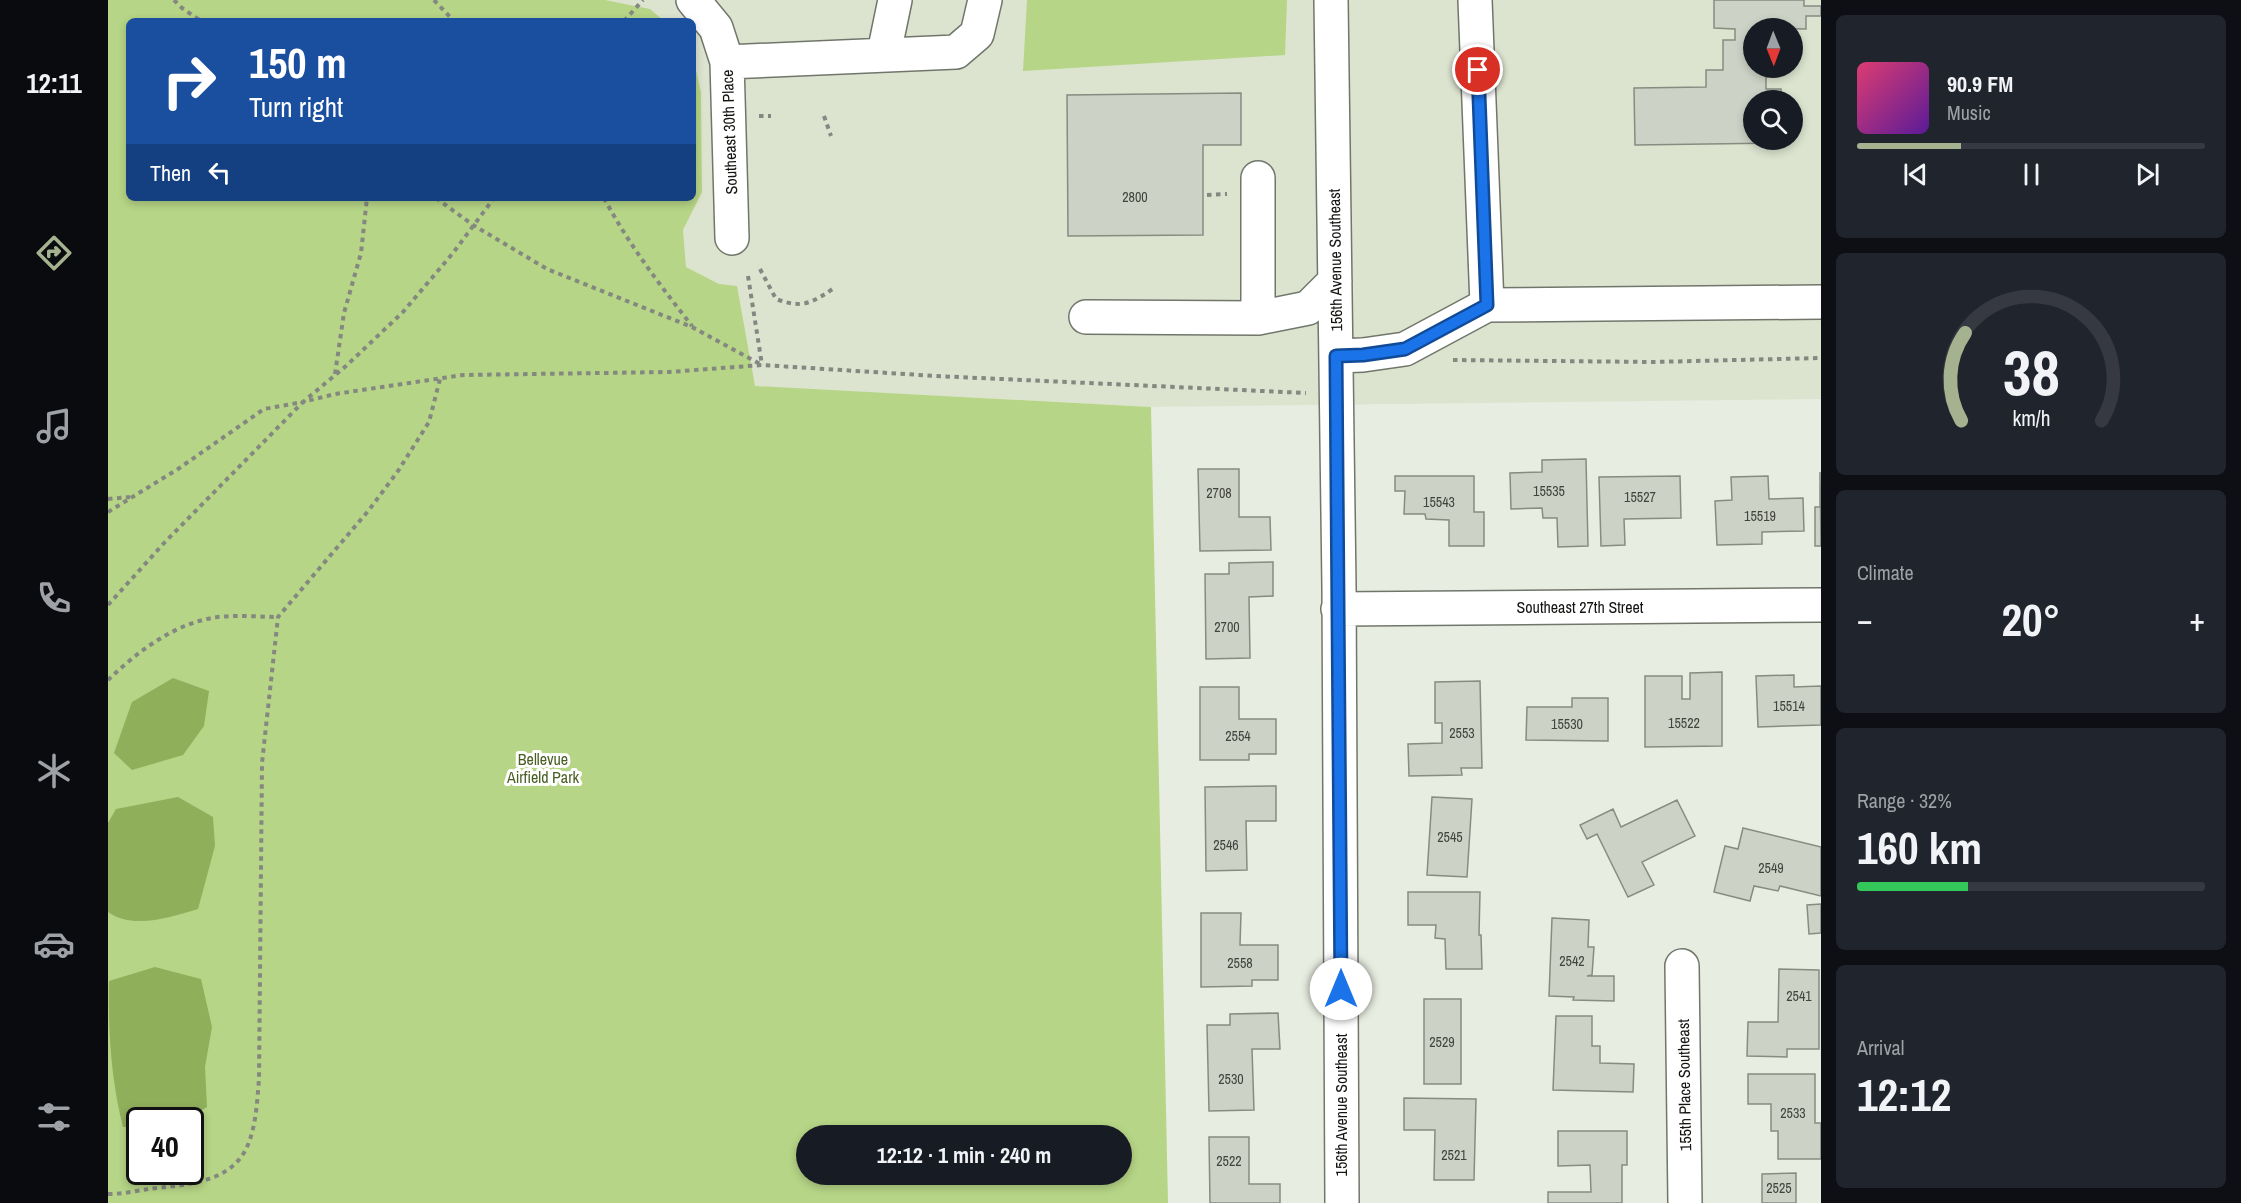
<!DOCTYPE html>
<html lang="en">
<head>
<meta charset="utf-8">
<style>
  body { margin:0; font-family:"Archivo Narrow",sans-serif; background:#20242c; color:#f1f3f6; height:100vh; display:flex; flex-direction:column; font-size:22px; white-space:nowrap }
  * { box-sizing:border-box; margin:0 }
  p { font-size:20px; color:#9ea1a6 }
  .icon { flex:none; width:33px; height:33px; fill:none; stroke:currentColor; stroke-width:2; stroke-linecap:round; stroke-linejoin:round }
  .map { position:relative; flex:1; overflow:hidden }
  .sheet { display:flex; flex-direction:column; gap:15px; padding:15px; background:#0d0f14; width:420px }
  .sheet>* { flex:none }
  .hud { position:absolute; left:18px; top:18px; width:570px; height:183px; border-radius:9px; box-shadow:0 3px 9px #0003; background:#1a4fa0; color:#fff; overflow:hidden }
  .needle { width:39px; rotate:179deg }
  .buttons { position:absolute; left:1635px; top:18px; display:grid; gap:12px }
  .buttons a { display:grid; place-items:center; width:60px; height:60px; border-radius:50%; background:#171b24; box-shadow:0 3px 9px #0003; font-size:30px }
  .speed { position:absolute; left:18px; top:1107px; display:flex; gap:12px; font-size:30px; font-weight:700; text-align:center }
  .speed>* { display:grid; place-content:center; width:78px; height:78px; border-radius:50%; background:#171b24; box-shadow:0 3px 9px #0003; line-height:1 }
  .speed .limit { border:3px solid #111; border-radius:9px; background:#fff; color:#111 }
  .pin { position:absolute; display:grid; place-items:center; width:51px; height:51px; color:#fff; margin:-26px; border:3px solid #fff; border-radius:50%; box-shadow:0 2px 6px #0007 }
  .me { position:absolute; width:66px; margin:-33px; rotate:0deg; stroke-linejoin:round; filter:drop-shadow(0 0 4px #0008) }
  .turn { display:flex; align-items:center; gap:21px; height:126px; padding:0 24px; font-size:27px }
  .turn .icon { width:78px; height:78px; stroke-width:2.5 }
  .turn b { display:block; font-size:42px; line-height:51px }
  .then { display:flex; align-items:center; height:57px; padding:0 24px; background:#0003; gap:12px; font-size:22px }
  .big { font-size:45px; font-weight:800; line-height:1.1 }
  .sheet .card { flex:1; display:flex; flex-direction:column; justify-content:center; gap:9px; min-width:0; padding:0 21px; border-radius:9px; background:#20242c }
  .sheet .dial { align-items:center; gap:0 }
  .dial svg { height:156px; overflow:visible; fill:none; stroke:#363941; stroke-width:7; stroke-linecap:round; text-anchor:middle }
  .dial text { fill:#f1f3f6; stroke:none }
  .song { display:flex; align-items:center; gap:18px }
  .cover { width:72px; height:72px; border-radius:9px; background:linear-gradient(135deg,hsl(340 70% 55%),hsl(270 70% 35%)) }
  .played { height:6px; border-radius:3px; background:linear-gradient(90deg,#a5b28f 30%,#363941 30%) }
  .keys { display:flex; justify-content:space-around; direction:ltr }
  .heat { display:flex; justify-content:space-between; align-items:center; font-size:33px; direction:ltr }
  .charge { height:9px; border-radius:4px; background:linear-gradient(90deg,#34c759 32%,#363941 0) }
  .trip { position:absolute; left:688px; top:1125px; width:336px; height:60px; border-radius:30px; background:#171b24; box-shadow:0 3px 9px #0003; font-weight:800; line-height:60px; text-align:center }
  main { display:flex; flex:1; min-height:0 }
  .menu { display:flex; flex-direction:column; width:108px; justify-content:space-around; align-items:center; background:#090b0e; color:#9ea1a6 }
  .menu .icon { width:42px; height:42px }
  .menu .current { color:#a5b28f }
  .menu b { font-size:27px; color:#f1f3f6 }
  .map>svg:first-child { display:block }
  .built { fill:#dce4d0; fill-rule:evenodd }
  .green { fill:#b6d586; fill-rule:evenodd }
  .water { fill:#90af5b }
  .building { fill:#cdd2c6; stroke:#878c81; stroke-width:1.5 }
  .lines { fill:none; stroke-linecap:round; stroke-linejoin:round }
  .minor-casing { stroke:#71766b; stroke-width:36 }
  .path { stroke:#848880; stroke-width:4; stroke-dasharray:4.5 4.5; stroke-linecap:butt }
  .minor { stroke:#fff; stroke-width:33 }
  .route-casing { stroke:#114b97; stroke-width:15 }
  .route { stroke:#1a73e8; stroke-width:10 }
  .labels { text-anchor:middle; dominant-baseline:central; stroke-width:6; stroke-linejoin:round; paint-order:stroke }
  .number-label { font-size:14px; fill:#42443e }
  .street-label { font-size:16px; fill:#131511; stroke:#fff }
  .park-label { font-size:16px; fill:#495e23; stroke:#fff }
</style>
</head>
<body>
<main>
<nav class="menu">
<b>12:11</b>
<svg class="icon current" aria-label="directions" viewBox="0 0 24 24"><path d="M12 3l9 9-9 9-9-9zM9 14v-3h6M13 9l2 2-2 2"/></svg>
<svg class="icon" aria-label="music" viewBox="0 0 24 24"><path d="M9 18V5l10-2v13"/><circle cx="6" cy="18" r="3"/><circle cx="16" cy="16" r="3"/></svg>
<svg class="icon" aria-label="phone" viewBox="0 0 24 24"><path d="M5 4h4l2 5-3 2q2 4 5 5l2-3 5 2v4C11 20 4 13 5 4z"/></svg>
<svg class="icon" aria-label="climate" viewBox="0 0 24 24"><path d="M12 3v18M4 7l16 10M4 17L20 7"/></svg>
<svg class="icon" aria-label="car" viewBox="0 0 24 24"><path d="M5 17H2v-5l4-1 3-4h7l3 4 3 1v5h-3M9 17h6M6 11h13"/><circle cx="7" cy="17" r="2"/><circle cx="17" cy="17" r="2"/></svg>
<svg class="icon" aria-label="filters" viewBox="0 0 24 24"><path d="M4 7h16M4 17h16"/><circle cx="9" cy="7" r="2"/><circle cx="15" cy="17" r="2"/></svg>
</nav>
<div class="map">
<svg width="1713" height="1203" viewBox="0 0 1713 1203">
  <rect width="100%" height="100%" fill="#e8ede1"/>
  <path class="built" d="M495,0H1713V399L1043,407L646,386L630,294L578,267L575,230L594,191L593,92L585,57V21H556L541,9ZM1646,28H1684V68H1646ZM1646,100H1684V140H1646Z"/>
  <path class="green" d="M0,0H497L542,9L556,21H21V198H585V57L593,92L594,192L575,230L578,267L611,284L629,286L647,386L1043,407L1060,1203H0ZM32,1120H82V1172H32ZM699,1136H1014V1174H699Z
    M919,0H1179L1177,55L915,71Z"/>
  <path class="water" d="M65,678L101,691L96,726L75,755L24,770L6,753L24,702Z
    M70,797L105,817L107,846L90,909C63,917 25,930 0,912V823L8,809Z
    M47,967L93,979L104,1027L97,1067L99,1107L76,1120H32L31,1127H15C3,1079 0,1032 1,981Z"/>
  <path class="building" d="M1606,0H1696V6H1713V16H1698V29L1646,28V68H1658V89H1673V100H1646V140H1673V143L1527,145L1526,88L1598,87V70H1615V40H1627V29L1606,28Z
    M1133,93V145H1095V235L960,236L959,95Z
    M1478,459L1480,546L1450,547L1449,518H1435L1434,508L1403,509L1402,473L1434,472V460Z
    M1090,469H1131V517H1162L1163,550L1092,551Z
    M1712,472L1713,546H1707V507H1712Z
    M1287,476H1366V512H1376V546H1341V520L1318,519L1317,514H1296L1297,491H1287Z
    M1572,476L1573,518L1516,519L1517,545L1493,546L1491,477Z
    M1660,476L1661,499L1695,498L1696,531L1654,532V544L1609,545L1607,501L1624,500L1623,477Z
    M1165,562V596L1141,597L1142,658L1098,659L1097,574H1121V563Z
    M1614,672V746L1537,747V676H1574V699H1582V673Z
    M1686,675V687L1713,686V725L1650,727L1648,676Z
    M1372,681L1374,768H1353L1354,775L1301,776L1300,744L1334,743V723H1327V682Z
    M1092,687H1131V719H1168V754H1141V760H1092Z
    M1464,698H1500V741L1418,740L1419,707H1464Z
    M1168,786V821H1138L1139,870L1098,871L1097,787Z
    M1324,797L1364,799L1359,877L1319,875Z
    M1569,800L1587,836L1534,862L1546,885L1520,897L1489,834L1479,839L1472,825L1505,809L1513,827Z
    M1635,828L1713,847V896L1672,886L1670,891L1646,886L1642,901L1606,892L1617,846L1630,849Z
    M1300,892H1372L1371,935H1373L1374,969H1338L1337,939L1327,938L1328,925H1300Z
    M1713,904V933L1701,934L1699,905Z
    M1093,913H1133L1132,945H1170V980H1144V986L1093,987Z
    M1444,918L1481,920L1480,947H1486L1484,975L1479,976H1506V1001L1465,1000L1466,997L1441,996Z
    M1671,969L1711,970V1049H1679V1057L1639,1056L1640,1022H1670Z
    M1316,999H1353V1084H1316Z
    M1170,1013L1172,1049H1144L1146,1110L1101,1111L1099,1025H1122V1014Z
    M1448,1016H1484V1046H1492V1063L1526,1064L1525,1092L1445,1090Z
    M1640,1074H1707V1123H1713V1159H1670V1131H1663V1104H1640Z
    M1296,1098L1368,1099L1366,1180H1326L1327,1130H1296Z
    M1450,1131H1519V1165H1514V1203H1440V1192H1483L1482,1165L1450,1166Z
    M1101,1137H1141V1184H1172V1203H1102Z
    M1688,1173V1203H1654V1174Z"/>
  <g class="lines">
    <defs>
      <path id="minor" d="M585,0L608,28L619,62L624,238
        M1223,0L1231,587L1234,1203
        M776,53L787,0
        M619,62L848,52L869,34L877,0
        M1150,178V318
        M1379,305L1713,302
        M978,317L1150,318L1200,308L1227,281
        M1228,356L1255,355L1297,349L1379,305L1367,0
        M1230,609L1713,605
        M1574,966L1577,1203"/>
    </defs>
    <use href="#minor" class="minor-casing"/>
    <path class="path" d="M66,0L74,8L93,21
      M326,0L346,21
      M516,21L535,0
      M651,116H663
      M716,116L723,136
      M1099,195L1119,194
      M328,198L365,225L439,269L584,327L652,364
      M496,198C521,245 552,285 584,326
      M652,269L668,299C694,309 704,303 726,288
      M640,276L654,365
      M1345,360L1545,362L1713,358
      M227,374L236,313L253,253L259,198
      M0,499L22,497
      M0,512L70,469L156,409L195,402L238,366L295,312L345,253L386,198
      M0,605L57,542L195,402L227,394L355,375L561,372L654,365L828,376L1198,393
      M0,680C28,653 64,625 104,618C125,614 149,617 170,617
      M0,1194C14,1194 28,1191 41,1189C73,1185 119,1184 137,1151C148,1130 149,1103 151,1079L154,763L170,617L261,510L290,471L321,422L332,379"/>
    <use href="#minor" class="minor"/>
  </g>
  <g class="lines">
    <defs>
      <path id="route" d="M1233,989L1228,356L1255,355L1297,349L1379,305L1370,70"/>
    </defs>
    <use href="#route" class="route-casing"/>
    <use href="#route" class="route"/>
  </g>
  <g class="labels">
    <g class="number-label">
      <text x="1027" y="197">2800</text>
      <text x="1441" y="491">15535</text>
      <text x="1111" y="493">2708</text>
      <text x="1532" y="497">15527</text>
      <text x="1331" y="502">15543</text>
      <text x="1652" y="516">15519</text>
      <text x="1119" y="627">2700</text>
      <text x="1681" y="706">15514</text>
      <text x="1576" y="723">15522</text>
      <text x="1459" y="724">15530</text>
      <text x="1354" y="733">2553</text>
      <text x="1130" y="736">2554</text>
      <text x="1342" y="837">2545</text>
      <text x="1118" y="845">2546</text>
      <text x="1663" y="868">2549</text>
      <text x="1464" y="961">2542</text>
      <text x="1132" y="963">2558</text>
      <text x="1691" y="996">2541</text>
      <text x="1334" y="1042">2529</text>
      <text x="1123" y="1079">2530</text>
      <text x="1685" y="1113">2533</text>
      <text x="1346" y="1155">2521</text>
      <text x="1121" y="1161">2522</text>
      <text x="1671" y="1188">2525</text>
    </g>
    <g class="street-label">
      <text transform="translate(621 132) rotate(-92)">Southeast 30th Place</text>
      <text transform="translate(1227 260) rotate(-91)">156th Avenue Southeast</text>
      <text x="1472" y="607">Southeast 27th Street</text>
      <text transform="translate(1576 1085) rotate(-91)">155th Place Southeast</text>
      <text transform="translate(1233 1105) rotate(-90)">156th Avenue Southeast</text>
    </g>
    <g class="park-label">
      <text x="435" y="759">Bellevue<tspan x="435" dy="18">Airfield Park</tspan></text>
    </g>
  </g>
</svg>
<div class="buttons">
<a><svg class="needle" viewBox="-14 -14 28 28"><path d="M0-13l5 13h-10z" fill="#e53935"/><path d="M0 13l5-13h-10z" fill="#9ea1a6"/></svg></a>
<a><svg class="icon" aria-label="search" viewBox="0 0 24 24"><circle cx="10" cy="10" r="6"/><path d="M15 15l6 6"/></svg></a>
</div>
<div class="speed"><div class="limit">40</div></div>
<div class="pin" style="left:1370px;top:70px;background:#d93025"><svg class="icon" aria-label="arrive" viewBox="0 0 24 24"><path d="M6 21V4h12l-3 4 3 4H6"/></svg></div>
<svg class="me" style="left:1233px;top:989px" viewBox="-20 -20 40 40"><circle r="19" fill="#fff"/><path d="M0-13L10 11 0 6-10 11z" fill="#1a73e8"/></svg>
<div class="trip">12:12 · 1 min · 240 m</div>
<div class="hud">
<div class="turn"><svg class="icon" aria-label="right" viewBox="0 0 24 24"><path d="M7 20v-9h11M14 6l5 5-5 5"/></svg><div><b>150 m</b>Turn right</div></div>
<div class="then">Then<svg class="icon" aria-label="left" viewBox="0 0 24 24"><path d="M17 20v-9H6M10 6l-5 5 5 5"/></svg></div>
</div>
</div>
<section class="sheet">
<div class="card">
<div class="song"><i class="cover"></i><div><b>90.9 FM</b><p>Music</p></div></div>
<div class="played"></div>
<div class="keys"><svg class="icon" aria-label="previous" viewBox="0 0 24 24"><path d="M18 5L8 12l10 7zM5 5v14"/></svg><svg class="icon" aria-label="pause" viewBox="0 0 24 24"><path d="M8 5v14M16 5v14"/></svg><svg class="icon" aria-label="next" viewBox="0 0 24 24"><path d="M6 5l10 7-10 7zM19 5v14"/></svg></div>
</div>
<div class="card dial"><svg viewBox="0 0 100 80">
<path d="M14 69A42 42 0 1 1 86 69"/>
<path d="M14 69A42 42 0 0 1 16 24" stroke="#a5b28f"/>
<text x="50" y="56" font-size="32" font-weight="700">38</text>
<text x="50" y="72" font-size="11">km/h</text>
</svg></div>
<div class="card"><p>Climate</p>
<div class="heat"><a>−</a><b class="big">20°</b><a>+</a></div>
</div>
<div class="card"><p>Range · 32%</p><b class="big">160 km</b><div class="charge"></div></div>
<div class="card"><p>Arrival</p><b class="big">12:12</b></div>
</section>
</main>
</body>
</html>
